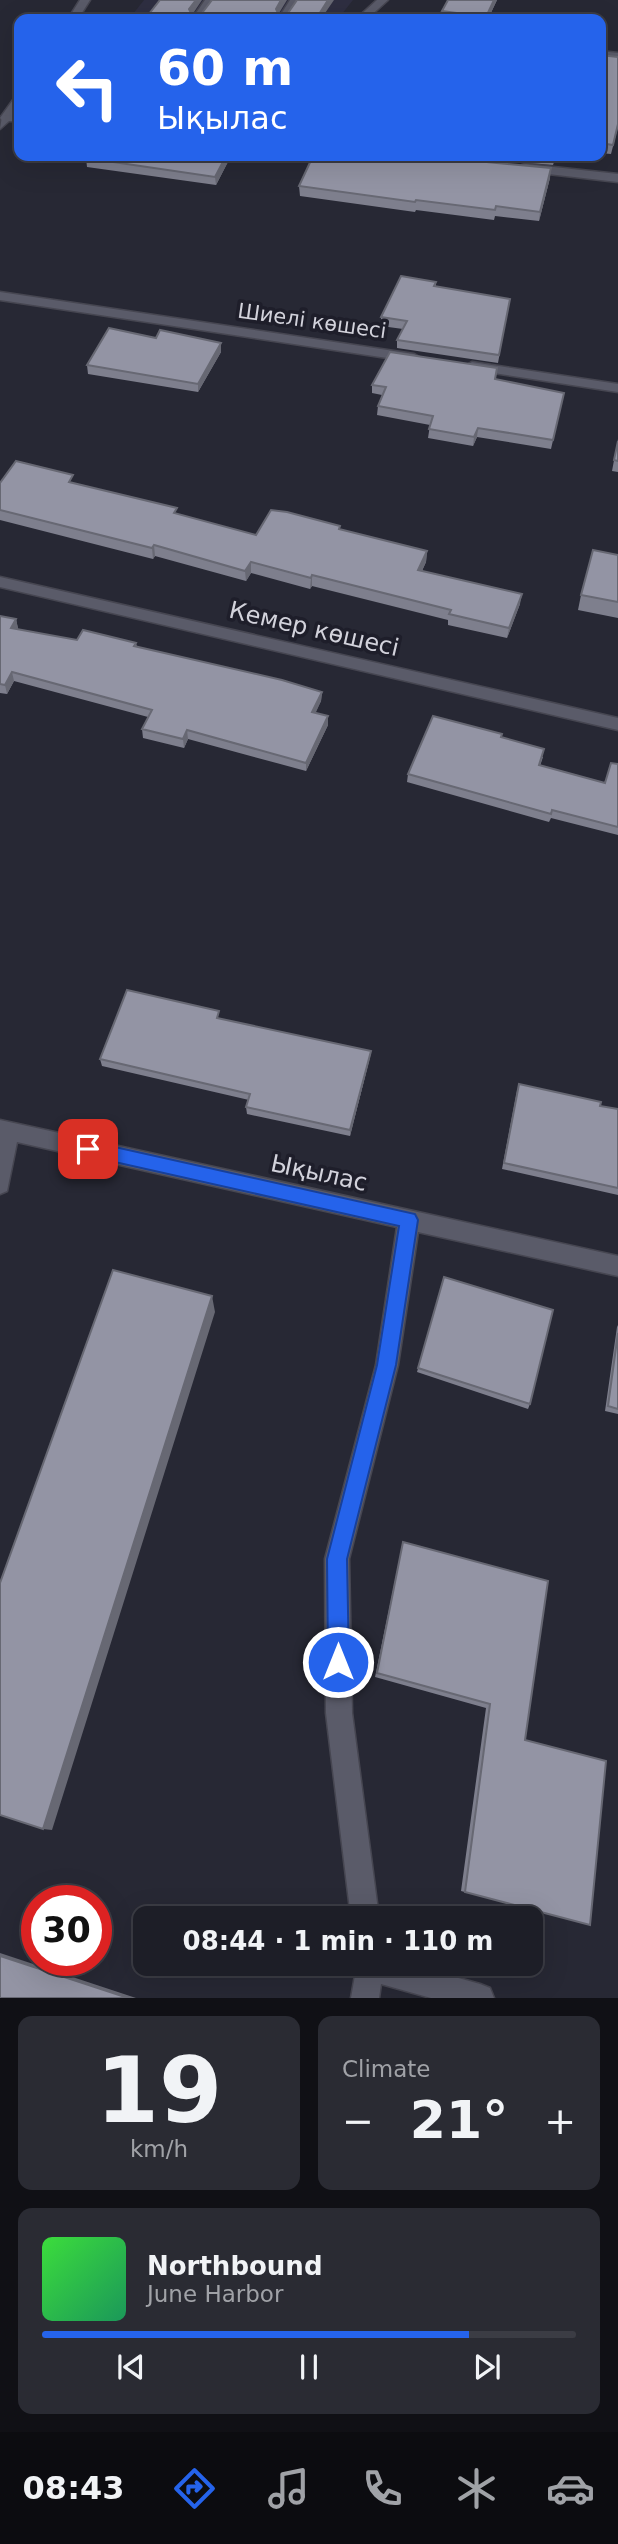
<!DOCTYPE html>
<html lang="en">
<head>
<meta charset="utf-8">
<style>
  body { margin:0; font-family:"DejaVu Sans",sans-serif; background:#2a2b33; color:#f1f3f6; height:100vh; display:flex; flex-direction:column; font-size:26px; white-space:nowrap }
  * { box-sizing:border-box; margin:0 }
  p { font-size:23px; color:#a0a2a7 }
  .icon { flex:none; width:38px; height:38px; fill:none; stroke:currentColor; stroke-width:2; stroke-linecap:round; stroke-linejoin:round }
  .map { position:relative; height:1998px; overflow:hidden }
  .panel { display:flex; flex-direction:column; gap:18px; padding:18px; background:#101015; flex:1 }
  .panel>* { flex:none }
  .banner { position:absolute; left:14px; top:14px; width:592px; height:147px; border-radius:14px; box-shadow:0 7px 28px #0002,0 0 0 2px #3b3c44; background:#2563eb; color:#fff; overflow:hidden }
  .speed { position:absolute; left:21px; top:1885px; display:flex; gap:14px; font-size:35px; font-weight:700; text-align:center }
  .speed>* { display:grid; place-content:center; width:91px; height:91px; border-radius:50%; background:#1d1e27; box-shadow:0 7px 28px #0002,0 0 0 2px #3b3c44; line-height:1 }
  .speed .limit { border:10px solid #d22; background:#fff; color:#111 }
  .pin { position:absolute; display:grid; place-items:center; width:60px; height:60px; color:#fff; margin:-30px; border-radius:14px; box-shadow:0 4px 10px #0006 }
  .me { position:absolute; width:77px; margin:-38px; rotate:0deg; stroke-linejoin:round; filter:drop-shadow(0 0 5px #0008) }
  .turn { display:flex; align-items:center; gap:24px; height:147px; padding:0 28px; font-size:32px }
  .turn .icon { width:91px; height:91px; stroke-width:2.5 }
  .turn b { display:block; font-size:49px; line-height:60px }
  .big { font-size:52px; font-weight:700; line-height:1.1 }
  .panel .card { flex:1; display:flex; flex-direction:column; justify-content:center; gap:10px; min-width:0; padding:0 24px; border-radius:14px; background:#2a2b33 }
  .panel .dial { align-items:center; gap:0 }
  .dial b { font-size:91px; line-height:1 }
  .song { display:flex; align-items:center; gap:21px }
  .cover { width:84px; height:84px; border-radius:10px; background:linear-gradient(135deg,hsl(120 70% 55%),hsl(150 70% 35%)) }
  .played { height:7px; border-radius:4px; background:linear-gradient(90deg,#2563eb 80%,#3b3c44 80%) }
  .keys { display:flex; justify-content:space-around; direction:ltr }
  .heat { display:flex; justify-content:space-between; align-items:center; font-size:38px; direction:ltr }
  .panel .tiles { flex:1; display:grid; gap:18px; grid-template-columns:1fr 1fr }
  .card:last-child { grid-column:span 2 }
  .trip { position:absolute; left:133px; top:1906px; width:410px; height:70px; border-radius:14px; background:#1d1e27; box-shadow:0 7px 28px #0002,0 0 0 2px #3b3c44; font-weight:700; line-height:70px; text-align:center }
  .tab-bar { display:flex; height:112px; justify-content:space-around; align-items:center; background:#0c0c10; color:#a0a2a7 }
  .tab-bar .icon { width:49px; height:49px }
  .tab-bar .selected { color:#2563eb }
  .tab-bar b { font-size:32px; color:#f1f3f6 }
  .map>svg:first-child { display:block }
  .built { fill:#2e2e41 }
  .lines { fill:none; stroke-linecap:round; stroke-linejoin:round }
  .service-casing { stroke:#464651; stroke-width:3 }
  .minor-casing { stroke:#464651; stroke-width:3 }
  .service { fill:#5a5b69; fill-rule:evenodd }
  .minor { fill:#5a5b69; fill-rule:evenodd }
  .wall { fill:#7e7f8d }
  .shaded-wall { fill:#676873 }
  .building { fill:#9394a4; stroke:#676873; stroke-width:2 }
  .route { fill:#2563eb; stroke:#184099; stroke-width:2 }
  .labels { text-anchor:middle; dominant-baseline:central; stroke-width:7; stroke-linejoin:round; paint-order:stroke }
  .far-street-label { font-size:21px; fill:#d2d2db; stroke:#1e1e2a }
  .street-label { font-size:24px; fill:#d2d2db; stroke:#1e1e2a }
</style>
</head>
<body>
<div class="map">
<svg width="618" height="1998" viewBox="0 0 618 1998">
  <rect width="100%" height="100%" fill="#272834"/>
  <path class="built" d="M144,0H353L338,19H129Z"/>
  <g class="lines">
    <defs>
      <path id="service" d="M80,0H90L78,19H68Z
        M205,0H215L202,19H192Z
        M290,0H300L288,19H278Z
        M19,96V107L12,118L2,120L0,118L15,97Z"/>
      <path id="minor" d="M377,0H388L367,19H356Z
        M600,51L618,53V59L600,57Z
        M19,115V121H9L0,129L2,116Z
        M526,164L618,174V182L522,171V165Z
        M0,292L414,354L421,358L414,362L0,300Z
        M472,362L618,384V392L467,369L465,366Z
        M0,577L618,718V730L0,587Z
        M0,1120L618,1256V1276L418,1232L398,1365L349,1559L352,1713L379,1918H351L326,1713L325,1559L376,1365L397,1227L17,1142L7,1191L0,1194Z
        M357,1964H408L480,1984L490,1988L494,1998H431L381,1984L379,1998H351Z"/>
    </defs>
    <use href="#service" class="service-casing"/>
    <use href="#minor" class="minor-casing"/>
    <use href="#service" class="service"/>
    <use href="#minor" class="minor"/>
  </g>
  <path class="wall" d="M497,0L488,19H442V11Z
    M600,55L618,127L611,154L600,153Z
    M231,156L216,185L87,167L86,158Z
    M454,156H556L553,165Z
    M550,178L539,221L495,216L494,220L416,210L415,212L300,196L299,186Z
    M436,282V287L508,308L498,363L397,348V340L403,329L381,326V317Z
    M156,338L221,343V352L198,392L88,374L87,365Z
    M495,379L564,393L551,449L477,437L473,446L428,438L430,425L377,415L378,406L382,395L372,393V385Z
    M618,439V472L612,471Z
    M0,483H74L178,514L256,535L340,526V530L427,551L426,562L422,571L520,604L507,638L448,625V620L312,586L310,589L251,573L246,581L155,556L153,559L0,520Z
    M618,555V618L578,610L581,595Z
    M0,616L16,619L18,629L77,640L136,643L137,647L322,692L321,701L315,713L328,716V725L306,771L188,739L184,748L143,738L142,729L148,717L14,681L7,694L0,693Z
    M501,737L543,757L540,766L605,783L618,764V835L551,818L549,822L407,782L408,774Z
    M220,1019L371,1051L370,1057L350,1136L247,1114L246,1107L249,1100L102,1066L100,1059Z
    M517,1091L618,1109V1195L502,1169Z
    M444,1277L530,1404L528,1409L417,1372Z
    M618,1325V1414L605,1411L617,1327Z
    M403,1542L525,1740L590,1925L461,1891L486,1708L375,1677Z"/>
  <path class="shaded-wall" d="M196,0H202L190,18L189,9Z
    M281,0H287L276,18V9Z
    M328,0H334L321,19H316Z
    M494,0H497L488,19H486Z
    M226,156H231L216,185L215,177Z
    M551,168L550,178L539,221L540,212Z
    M221,343V352L198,392V384Z
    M478,428L477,437L473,446L474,437Z
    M154,545L155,556L153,559L152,548Z
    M427,551L426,562L417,581L418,570Z
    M251,562V573L246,581L245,571Z
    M312,575V586L310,589L311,578Z
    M522,594L520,604L507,638L509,628Z
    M16,619L18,628L13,637L11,628Z
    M12,672L14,681L7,694L5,685Z
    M322,692L321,701L312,721V712Z
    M328,716V725L306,771V763Z
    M187,730L188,739L184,748L183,739Z
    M371,1051L370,1057L350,1136V1130Z
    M212,1296L215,1312L52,1830L43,1829Z
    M0,1953L136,1998H128L0,1956Z"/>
  <path class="building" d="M160,0H196L189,9L191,13H202L212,0H281L276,9L278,13H288L297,0H328L316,19H145Z
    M448,0H494L486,17L442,11Z
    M600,55L618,57V124L613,145L600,143Z
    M88,156H226L215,177L86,158Z
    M313,156H423L551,168L540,212L496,206L495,210L416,200L415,202L299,186Z
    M401,276L436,282L434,286L510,299L499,355L397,340L407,321L381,317Z
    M109,328L156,338L160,330L221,343L198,384L87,365Z
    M390,352L497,368L495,379L564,393L553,440L478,428L474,437L429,429L433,416L378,406L386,387L372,385Z
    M618,441V461L614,460Z
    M16,461L73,475L69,482L177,508L174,513L256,535L271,510L287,512L340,526L339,529L427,551L418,570L522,594L509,628L449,614L451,610L312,575L311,578L251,562L245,571L154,545L152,548L0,510V483Z
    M593,550L618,555V602L581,595Z
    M0,616L16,619L11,628L77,640L83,630L136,643L134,646L282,680L322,692L312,712L328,716L306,763L187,730L183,739L142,729L152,710L12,672L5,685L0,684Z
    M433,716L502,734L501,737L544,749L539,765L605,783L611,763L618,764V827L552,810L551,814L408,774Z
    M127,990L219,1011L217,1018L371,1051L350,1130L246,1107L250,1094L100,1059Z
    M519,1084L601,1102L600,1106L618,1109V1188L504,1163Z
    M113,1270L212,1296L43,1829L0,1815V1583Z
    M444,1277L553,1310L530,1404L418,1368Z
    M618,1333V1409L608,1406Z
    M403,1542L548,1581L525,1740L606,1761L590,1925L465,1892L490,1704L377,1673Z
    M0,1956L128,1998H0Z"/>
  <path class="route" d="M88,1141L415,1214L418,1220L396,1365L347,1559L349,1662L345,1669L338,1672L331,1669L328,1662L327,1559L377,1365L399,1226L88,1156L82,1154L80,1149L82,1143Z"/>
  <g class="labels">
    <g class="far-street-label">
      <text transform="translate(312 321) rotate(8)">Шиелі көшесі</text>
    </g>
    <g class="street-label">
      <text transform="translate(314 629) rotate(13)">Кемер көшесі</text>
      <text transform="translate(319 1173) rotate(12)">Ықылас</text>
    </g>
  </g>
</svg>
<div class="speed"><div class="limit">30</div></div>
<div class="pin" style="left:88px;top:1149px;background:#d93025"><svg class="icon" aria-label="arrive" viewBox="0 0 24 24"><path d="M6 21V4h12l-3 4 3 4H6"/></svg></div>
<svg class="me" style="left:338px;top:1662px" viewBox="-20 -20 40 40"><circle r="17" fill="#2563eb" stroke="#fff" stroke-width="3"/><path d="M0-11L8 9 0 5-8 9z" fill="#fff"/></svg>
<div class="trip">08:44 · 1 min · 110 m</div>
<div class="banner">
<div class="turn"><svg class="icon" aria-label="left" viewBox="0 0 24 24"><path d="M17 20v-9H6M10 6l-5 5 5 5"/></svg><div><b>60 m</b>Ықылас</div></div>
</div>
</div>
<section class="panel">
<div class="tiles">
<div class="card dial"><b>19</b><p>km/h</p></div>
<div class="card"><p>Climate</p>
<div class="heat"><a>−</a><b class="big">21°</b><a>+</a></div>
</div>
<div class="card">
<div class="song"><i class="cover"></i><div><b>Northbound</b><p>June Harbor</p></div></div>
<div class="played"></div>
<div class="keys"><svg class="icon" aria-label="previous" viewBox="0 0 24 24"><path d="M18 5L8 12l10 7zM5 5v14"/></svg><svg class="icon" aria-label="pause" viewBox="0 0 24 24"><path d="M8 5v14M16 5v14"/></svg><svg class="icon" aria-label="next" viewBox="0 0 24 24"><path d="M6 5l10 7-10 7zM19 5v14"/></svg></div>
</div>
</div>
</section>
<nav class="tab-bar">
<b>08:43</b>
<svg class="icon selected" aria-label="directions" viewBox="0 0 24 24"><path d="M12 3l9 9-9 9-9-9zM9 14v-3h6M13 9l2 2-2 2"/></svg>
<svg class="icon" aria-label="music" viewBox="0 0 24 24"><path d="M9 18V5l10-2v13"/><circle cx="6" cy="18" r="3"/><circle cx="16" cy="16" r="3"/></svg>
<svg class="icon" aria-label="phone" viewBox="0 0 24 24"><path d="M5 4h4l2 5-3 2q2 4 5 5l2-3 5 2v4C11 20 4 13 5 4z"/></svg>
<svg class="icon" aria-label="climate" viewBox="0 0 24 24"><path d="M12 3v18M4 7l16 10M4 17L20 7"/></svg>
<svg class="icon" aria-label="car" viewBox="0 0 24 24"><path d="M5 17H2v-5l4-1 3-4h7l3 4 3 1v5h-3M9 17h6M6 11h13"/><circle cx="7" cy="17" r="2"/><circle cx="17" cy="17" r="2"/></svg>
</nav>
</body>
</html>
